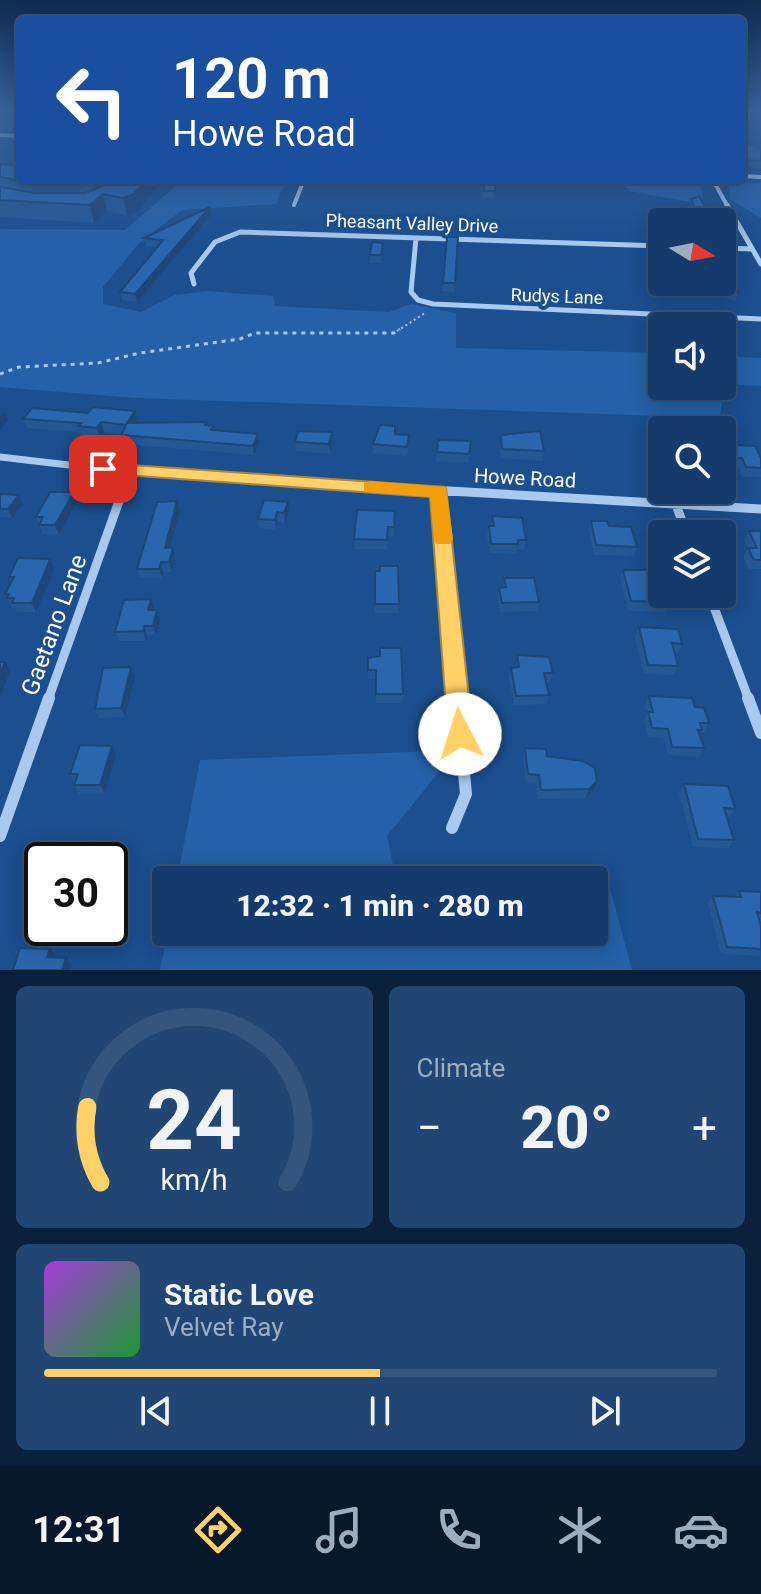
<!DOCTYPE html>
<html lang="en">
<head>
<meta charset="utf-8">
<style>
  body { margin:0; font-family:Roboto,sans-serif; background:#214673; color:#f1f3f6; height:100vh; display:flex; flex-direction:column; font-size:30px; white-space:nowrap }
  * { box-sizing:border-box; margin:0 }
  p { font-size:26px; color:#9dadc1 }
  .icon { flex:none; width:44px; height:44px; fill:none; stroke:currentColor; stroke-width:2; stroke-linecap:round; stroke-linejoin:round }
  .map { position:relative; height:970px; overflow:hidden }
  .side { display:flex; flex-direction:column; gap:16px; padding:16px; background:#0b203b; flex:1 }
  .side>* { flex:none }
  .hud { position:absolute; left:16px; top:16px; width:730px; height:168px; border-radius:8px; box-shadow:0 4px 20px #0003,0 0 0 2px #33557e; background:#1a4fa0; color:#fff; overflow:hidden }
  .needle { width:52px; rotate:100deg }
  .tools { position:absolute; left:648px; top:208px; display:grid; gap:16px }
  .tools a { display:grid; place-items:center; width:88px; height:88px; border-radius:8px; background:#143b6b; box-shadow:0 4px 20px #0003,0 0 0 2px #33557e; font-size:40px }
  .speed { position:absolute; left:24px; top:842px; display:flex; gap:16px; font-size:40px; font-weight:700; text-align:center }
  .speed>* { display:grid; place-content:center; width:104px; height:104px; border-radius:50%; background:#143b6b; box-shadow:0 4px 20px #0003,0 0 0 2px #33557e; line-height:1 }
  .speed .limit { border:4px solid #111; border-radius:12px; background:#fff; color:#111 }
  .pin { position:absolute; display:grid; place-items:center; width:68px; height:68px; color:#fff; margin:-34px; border-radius:16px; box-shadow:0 4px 12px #0006 }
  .me { position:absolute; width:88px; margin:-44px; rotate:355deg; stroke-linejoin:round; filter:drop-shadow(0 0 6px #0008) }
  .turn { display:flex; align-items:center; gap:28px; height:168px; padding:0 24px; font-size:36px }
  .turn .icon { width:104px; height:104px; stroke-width:2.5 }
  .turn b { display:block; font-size:56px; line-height:68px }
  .big { font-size:60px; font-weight:800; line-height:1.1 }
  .side .card { flex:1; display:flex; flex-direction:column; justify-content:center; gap:12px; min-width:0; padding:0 28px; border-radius:12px; background:#214673 }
  .side .dial { align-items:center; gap:0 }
  .dial svg { height:208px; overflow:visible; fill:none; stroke:#33557e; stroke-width:7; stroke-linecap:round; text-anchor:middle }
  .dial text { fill:#f1f3f6; stroke:none }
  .song { display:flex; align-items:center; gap:24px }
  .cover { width:96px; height:96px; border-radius:12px; background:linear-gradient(135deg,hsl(280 70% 55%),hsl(130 70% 35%)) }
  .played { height:8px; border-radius:4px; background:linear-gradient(90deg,#ffd166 50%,#33557e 50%) }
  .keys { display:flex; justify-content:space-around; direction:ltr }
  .heat { display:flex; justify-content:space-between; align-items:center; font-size:44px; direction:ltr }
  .side .tiles { flex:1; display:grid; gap:16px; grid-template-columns:1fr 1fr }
  .card:last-child { grid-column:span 2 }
  .trip { position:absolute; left:152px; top:866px; width:456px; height:80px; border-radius:8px; background:#143b6b; box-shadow:0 4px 20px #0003,0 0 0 2px #33557e; font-weight:800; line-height:80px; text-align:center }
  .dock { display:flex; height:128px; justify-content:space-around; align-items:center; background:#08182b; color:#9dadc1 }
  .dock .icon { width:56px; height:56px }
  .dock .selected { color:#ffd166 }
  .dock b { font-size:36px; color:#f1f3f6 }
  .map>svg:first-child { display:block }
  .green { fill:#2461a8 }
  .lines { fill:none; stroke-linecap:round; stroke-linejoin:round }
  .path-far1 { stroke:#a9c9ee; stroke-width:2; stroke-dasharray:2 3; stroke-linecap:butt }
  .path { stroke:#a9c9ee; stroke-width:3; stroke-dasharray:4 5; stroke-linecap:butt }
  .minor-far4 { stroke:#a9c9ee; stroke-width:4 }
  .minor-far3 { stroke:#a9c9ee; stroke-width:5 }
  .minor-far2 { stroke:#a9c9ee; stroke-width:7 }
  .minor-far1 { stroke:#a9c9ee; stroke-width:9 }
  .minor { stroke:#a9c9ee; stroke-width:12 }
  .wall { fill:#245895 }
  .shaded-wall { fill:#1d4779 }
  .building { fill:#2a66ad; stroke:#1d4779; stroke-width:2 }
  .route { fill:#ffd166; stroke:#a68842; stroke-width:2 }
  .slow { fill:#f59e0b }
  .labels { text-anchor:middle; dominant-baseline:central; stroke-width:8; stroke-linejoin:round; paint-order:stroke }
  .far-street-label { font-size:18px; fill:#fff; stroke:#1b4f8f }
  .street-label { font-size:20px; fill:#fff; stroke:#1b4f8f }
  .near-street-label { font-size:24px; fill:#fff; stroke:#1b4f8f }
</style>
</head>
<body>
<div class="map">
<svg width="761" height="970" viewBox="0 0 761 970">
  <rect width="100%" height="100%" fill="#1b4f8f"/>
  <path class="green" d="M175,180H286L276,204L182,210L139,243L103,287V304L141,312L175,295L207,291L273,296L275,306L389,312L411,304L456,313V348L662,353V386H722V356L761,358V386L738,385L723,390L720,418L135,398L0,387V229L125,230L176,186Z
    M623,180L700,182L705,210L695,203L629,191Z
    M761,183V218L730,199L729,184Z
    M434,751L439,772L387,836L396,880H177L200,760Z
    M606,873L632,970H160L168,932H594V880H589Z"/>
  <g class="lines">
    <path class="path-far1" d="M397,331L425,313"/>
    <path class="path" d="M0,374L19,367L98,363L140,353L240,339L255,333H394L400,329"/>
    <path class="minor-far4" d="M0,135L20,136
      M742,176L761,177
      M713,180L728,207
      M294,205L304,180"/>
    <path class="minor-far3" d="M727,205L761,264
      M416,238L411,292L418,300L433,304L761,319
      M722,248L752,249
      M194,284L191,273L215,242L240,232L662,246"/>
    <path class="minor-far2" d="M0,457L129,472L467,492
      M122,492L129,472"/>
    <path class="minor-far1" d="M432,490L761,509
      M439,492L458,700
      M676,505L687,534
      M709,594L749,700
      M48,700L123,490"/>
    <path class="minor" d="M748,698L761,733
      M452,828L466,794L457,698
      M0,836L49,698"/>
  </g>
  <path class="wall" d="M0,111H20V128H0Z
    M742,111H761V116L742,113Z
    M742,140L761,149V168L742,167Z
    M0,164L20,180H105L106,185L138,211L127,216L107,211L94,223L0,217Z
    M364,180H442V181L364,182Z
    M483,180H495L494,198H483Z
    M691,199L714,222H696L689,207Z
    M210,207L211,215L137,302L122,300L120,292L157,247L146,246L144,238Z
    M458,237L455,292L442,291L443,283Z
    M383,243L381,263H370V255Z
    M716,282H722L738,292L735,301L720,297Z
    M23,419L137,420L136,422L208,426L213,430L258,434L259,443L254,455L123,444L121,435V434L104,432L100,437L81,435L80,432L27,428Z
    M332,432V441L330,454L296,451L295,442Z
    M395,434L409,444L407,456L373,453V444Z
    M501,435L544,451L543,461L500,458Z
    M722,435L736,445L761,458V477H742L738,467L722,466Z
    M471,441L468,463L436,461L437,452Z
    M0,494L19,495L23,504L12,518L0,517Z
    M78,501L59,535L43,534L36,517Z
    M288,502L289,512L285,523L278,522L276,530L259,528L258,519Z
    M180,511L170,548H173L175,558L172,572H163L162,578H140L137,569Z
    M395,511L394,537L388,536L387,549H355L354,539Z
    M492,516L526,540L524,549H517L516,554L490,553L487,536L489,526H491Z
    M591,521L609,526L637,547L634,556L594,555L589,530Z
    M749,531H761V569H749L743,557L748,548L744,541Z
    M50,559L54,568L48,586L36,612H17L15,608H12L5,594L11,582L9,577Z
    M398,566L399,613H375V571Z
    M623,570L655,587L668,602L665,612L628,611L620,579Z
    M504,578L539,602L537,611L500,612L497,597L499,588H503Z
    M154,609V610L160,620L156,635H147L146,641H119L115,632Z
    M639,627L682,644L678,653H674L678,666L674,675L644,674L635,637Z
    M517,655L553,673L550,682H546L549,695L546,704L514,705L509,677L511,668L516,667Z
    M368,658L403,694L402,703H376V679H368Z
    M131,667L135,677L125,717L99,718L95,709Z
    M649,696L695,707L709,723L704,733L701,732L700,735L704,748L699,757L668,755L663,738L648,737L644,721L647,713L645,706Z
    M525,748L547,756L597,781L594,789L586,798L538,799L536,784L526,783L523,757Z
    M116,755L105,794H79L70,774Z
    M684,784L735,809L730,817H727L734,840L728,848L693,847L679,793Z
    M739,891L761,892V921H759L761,927L760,956L721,954L708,903L713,896H735Z"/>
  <path class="shaded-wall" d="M89,180H105L107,190L95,198L91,181Z
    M146,180H163L138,211L127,216L123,198Z
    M103,194L107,211L94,223L90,205Z
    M210,207L211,215L137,302L135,294Z
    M5,411L8,420L0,430V417Z
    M135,411L137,420L130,432L127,423Z
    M101,422L104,432L100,437L97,428Z
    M332,432V441L330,454L329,444Z
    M258,434L259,443L254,455L253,446Z
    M74,492L78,501L59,535L55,525Z
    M19,495L23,504L12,518L8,509Z
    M177,501L180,511L167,558L165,548Z
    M288,502L289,512L285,523L284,513Z
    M277,512L278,522L276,530L275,520Z
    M173,548L175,558L172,572L169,562Z
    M50,559L54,568L48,586L36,612L32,603Z
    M161,562L163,572L162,578L159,569Z
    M151,599L154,609L151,620L148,610Z
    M157,610L160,620L156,635L153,626Z
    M144,626L147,635L146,641L143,631Z
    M5,662L10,671L0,696V674Z
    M131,667L135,677L125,717L121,708Z
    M112,746L116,755L105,794L100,785Z
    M597,781L594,789L586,798L589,789Z
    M86,844L91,852L89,860H82Z
    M50,949L56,956L53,964L47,957Z
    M66,958L72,965L70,970H62Z"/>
  <path class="building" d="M0,111H20V122L0,121Z
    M742,140L761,149V161L742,160Z
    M0,164L20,166V180H92L41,184L0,177Z
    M110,180H146L134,194L123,198L103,194L90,205L0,200V187L35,193H85L108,184Z
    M484,180H495V191H484Z
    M699,196L714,222H701L691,199Z
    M210,207L135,294L120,292L163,240L144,238Z
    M447,237H458L455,283H443Z
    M372,242L383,243L381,255H370Z
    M722,254H726L738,292L723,289L721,282H722Z
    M93,407L135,411L127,423L207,422L205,425L213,426L211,430L258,434L253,446L121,435L126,425L101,422L97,428L78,426L81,423L23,419L32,408L88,413Z
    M380,425L395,426V434L409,435L407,447L373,444Z
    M298,431L332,432L329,444L295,442Z
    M540,431L544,451L502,449L501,435Z
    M722,435L736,445L755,446L761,458V468L746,467L742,458L722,457Z
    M438,440L471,441L469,454L437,452Z
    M50,492H74L55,525H39L43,517H36Z
    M0,494L19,495L8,509H0Z
    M264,500L288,502L284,513L277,512L275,520L258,519Z
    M177,501L165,548H173L169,562H161L159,569H137L157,502Z
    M357,510L395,511L394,527H388L387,540L354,539Z
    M492,516L522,518L526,540H518V544H491L489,526H494Z
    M591,521H607L609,526L631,527L637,547L596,545Z
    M749,531H761V560H754L748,548H757Z
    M18,558L50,559L43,577L32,603H12L14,598H7L9,594H5L14,577H9Z
    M380,566H398L399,604H375V571H380Z
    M623,570H650L655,587L662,588V594H666L668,602L631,601Z
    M504,578H534L539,602L502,603L499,588L506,587Z
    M151,599L148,610H157L153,626H144L143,631L115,632L124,600Z
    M639,627L678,629L682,644L672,643L678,666L648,665Z
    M380,648H401L403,694H376V670H368V658L380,656Z
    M517,655L549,657L553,673H544L549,695L516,696L511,668L519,667Z
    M0,662H5L0,674Z
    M131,667L121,708L95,709L103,668Z
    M649,696L692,698L695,707L704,708L709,723H700L702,730H698L704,748L672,747L668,729L652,728L648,712H653Z
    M80,745L112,746L100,785H74L78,774H70Z
    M525,748L546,749L547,756L583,761L595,768L597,781L589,789L541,790L539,775L528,774Z
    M684,784L728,786L735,809L724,808L734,840L698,839Z
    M86,844L82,860H46L50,845Z
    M739,891L761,892V913L757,912L761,927V949L727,947L713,896L741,897Z
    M20,948L50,949L47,957L66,958L62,970H13Z"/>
  <linearGradient id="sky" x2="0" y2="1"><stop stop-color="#0f2b4f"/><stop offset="0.45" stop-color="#39639b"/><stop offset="1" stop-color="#39639b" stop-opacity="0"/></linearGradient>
  <rect width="761" height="246" fill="url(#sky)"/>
  <path class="route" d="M103,463L446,487L473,734L469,742L460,745L452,742L448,734L430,497L97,473L94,469Z"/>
  <path class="slow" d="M370,481L446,487L453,539L450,544H436L434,539L430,497L364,492V483Z"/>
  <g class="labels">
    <g class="far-street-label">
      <text transform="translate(412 223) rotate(2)">Pheasant Valley Drive</text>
      <text transform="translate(557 296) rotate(2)">Rudys Lane</text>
    </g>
    <g class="street-label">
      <text transform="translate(525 478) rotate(3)">Howe Road</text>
    </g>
    <g class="near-street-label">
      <text transform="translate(54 625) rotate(-70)">Gaetano Lane</text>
    </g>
  </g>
</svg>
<div class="tools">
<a><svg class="needle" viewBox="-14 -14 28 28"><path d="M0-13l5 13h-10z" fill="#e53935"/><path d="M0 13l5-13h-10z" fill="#9dadc1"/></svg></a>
<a><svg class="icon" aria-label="sound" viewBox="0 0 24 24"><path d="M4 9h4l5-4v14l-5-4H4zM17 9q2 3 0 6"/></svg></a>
<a><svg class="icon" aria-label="search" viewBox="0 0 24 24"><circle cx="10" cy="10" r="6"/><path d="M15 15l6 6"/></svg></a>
<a><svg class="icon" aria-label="layers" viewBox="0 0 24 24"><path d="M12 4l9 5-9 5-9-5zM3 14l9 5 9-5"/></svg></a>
</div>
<div class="speed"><div class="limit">30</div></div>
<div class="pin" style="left:103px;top:469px;background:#d93025"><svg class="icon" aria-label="arrive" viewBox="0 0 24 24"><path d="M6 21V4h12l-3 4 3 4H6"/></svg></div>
<svg class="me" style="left:460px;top:734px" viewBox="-20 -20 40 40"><circle r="19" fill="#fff"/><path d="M0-13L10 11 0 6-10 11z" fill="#ffd166"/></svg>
<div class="trip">12:32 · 1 min · 280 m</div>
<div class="hud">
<div class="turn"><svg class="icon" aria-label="left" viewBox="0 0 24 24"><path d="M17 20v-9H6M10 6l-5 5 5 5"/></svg><div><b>120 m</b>Howe Road</div></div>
</div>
</div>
<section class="side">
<div class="tiles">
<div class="card dial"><svg viewBox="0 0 100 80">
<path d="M14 69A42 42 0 1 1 86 69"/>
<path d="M14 69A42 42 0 0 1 9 40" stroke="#ffd166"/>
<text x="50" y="56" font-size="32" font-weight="700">24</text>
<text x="50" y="72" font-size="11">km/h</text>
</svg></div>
<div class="card"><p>Climate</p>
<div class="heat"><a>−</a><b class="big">20°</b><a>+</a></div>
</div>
<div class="card">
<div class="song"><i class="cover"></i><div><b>Static Love</b><p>Velvet Ray</p></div></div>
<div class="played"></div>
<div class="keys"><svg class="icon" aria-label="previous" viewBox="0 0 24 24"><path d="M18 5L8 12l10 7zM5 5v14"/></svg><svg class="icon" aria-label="pause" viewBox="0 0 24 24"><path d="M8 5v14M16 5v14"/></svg><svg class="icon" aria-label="next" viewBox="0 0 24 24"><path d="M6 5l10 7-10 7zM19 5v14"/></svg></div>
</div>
</div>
</section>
<nav class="dock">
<b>12:31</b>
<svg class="icon selected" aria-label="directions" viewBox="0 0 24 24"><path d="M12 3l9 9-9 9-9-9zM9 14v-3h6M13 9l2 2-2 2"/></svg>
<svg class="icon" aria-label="music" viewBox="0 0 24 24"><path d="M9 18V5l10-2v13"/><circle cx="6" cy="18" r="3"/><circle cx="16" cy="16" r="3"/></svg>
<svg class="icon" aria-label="phone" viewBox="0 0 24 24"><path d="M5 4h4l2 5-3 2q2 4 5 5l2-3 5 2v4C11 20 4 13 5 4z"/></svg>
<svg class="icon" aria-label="climate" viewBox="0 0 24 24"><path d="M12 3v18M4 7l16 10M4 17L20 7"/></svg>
<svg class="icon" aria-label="car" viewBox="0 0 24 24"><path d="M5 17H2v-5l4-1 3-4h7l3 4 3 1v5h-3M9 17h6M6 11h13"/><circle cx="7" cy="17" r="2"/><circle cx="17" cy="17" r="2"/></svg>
</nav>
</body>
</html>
